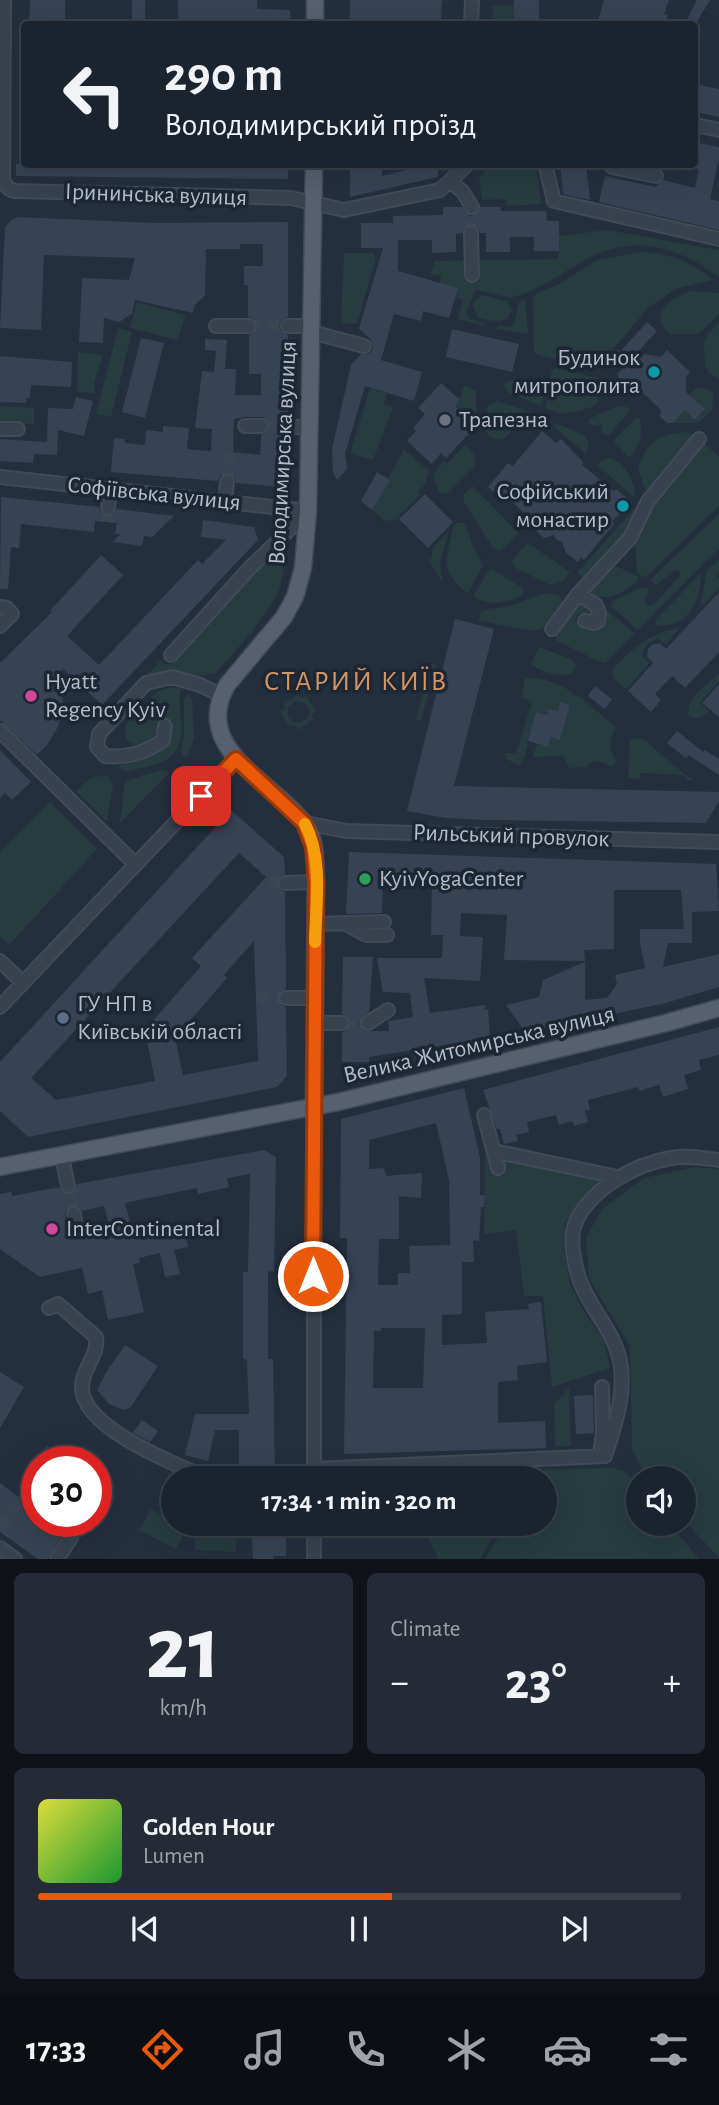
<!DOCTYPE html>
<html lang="en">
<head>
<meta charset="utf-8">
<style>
  body { margin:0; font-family:"Alegreya Sans",sans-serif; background:#242b36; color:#f1f3f6; height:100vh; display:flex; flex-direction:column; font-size:26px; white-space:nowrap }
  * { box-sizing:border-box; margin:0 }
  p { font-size:23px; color:#a0a4aa }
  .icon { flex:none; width:38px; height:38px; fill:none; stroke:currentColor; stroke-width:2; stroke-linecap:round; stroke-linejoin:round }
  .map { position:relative; height:1559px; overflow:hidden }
  .details { display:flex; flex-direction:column; gap:14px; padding:14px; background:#0f1319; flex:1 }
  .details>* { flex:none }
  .top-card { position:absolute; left:21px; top:21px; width:677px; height:147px; border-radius:7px; box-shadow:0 7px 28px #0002,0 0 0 2px #39404a; background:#1b232e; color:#f1f3f6; overflow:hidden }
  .fabs { position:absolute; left:626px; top:1466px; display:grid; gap:14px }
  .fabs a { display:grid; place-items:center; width:70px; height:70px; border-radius:50%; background:#1b232e; box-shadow:0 7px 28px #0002,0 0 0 2px #39404a; font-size:35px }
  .speed { position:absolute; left:21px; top:1446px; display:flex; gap:14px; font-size:35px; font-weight:700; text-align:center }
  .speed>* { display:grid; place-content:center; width:91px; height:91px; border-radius:50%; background:#1b232e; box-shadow:0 7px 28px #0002,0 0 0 2px #39404a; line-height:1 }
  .speed .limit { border:10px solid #d22; background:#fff; color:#111 }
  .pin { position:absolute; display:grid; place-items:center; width:60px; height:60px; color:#fff; margin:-30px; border-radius:14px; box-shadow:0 4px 10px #0006 }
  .me { position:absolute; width:77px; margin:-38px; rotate:0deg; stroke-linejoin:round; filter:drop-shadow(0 0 5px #0008) }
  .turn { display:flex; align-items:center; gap:24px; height:147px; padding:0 28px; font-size:32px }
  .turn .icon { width:91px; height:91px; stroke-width:2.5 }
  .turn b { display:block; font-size:49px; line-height:60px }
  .big { font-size:52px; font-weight:600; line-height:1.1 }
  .details .card { flex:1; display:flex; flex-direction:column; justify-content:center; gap:10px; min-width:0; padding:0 24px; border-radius:10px; background:#242b36 }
  .details .dial { align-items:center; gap:0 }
  .dial b { font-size:91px; line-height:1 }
  .song { display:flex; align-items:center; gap:21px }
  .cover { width:84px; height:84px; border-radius:10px; background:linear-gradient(135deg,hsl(60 70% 55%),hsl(130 70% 35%)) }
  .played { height:7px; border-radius:4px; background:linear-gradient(90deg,#ea580c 55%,#39404a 55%) }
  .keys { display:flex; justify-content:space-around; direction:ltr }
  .heat { display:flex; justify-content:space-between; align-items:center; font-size:38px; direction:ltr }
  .details .tiles { flex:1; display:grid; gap:14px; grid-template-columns:1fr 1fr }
  .card:last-child { grid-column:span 2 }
  .trip { position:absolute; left:161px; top:1466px; width:396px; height:70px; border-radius:35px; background:#1b232e; box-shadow:0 7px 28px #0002,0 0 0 2px #39404a; font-weight:600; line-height:70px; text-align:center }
  .menu { display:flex; height:112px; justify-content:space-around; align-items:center; background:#0b0e12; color:#a0a4aa }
  .menu .icon { width:49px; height:49px }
  .menu .selected { color:#ea580c }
  .menu b { font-size:32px; color:#f1f3f6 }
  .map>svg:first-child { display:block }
  .green { fill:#263c3f; fill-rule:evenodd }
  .building { fill:#364354; fill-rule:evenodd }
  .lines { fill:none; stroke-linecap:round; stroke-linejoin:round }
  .minor-tunnel { stroke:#3a4453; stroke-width:12; stroke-dasharray:12 6; stroke-linecap:butt }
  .minor-casing { stroke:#414a57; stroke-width:16 }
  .major-casing { stroke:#414a57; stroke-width:19 }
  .minor { stroke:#38414e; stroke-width:12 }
  .major { stroke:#56606e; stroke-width:16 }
  .route-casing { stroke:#983908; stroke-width:18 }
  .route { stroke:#ea580c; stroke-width:12 }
  .slow { stroke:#f59e0b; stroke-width:12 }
  .culture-dot { fill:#0f9aa8; stroke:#1d2633; stroke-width:2.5 }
  .worship-dot { fill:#6b7280; stroke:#1d2633; stroke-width:2.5 }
  .hotel-dot { fill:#d1479c; stroke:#1d2633; stroke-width:2.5 }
  .leisure-dot { fill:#2e9e5b; stroke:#1d2633; stroke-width:2.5 }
  .service-dot { fill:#5c6f8a; stroke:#1d2633; stroke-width:2.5 }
  .labels { text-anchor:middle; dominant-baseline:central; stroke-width:7; stroke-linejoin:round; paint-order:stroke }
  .street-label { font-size:24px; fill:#b4bcc9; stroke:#1d2633 }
  .poi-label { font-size:24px; fill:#b4bcc9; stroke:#1d2633; text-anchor:start }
  .quarter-label { font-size:28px; letter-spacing:2px; fill:#d59563; stroke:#1d2633 }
</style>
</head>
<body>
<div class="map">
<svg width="719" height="1559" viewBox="0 0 719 1559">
  <rect width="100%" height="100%" fill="#242f3e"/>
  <path class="green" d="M493,5L514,6L513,24H492Z
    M493,165H536L541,204L506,206V199L482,200L479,177L484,173L483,171Z
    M607,230L719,250V277C681,249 639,234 593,256C567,269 545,287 517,296C504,300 488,290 475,290L466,314L470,319L485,323V326L458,319L463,299L455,297L440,283L441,276L430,274L435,261L558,259L559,236Z
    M640,252C668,253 687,260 710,277L711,280L675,289L648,308L597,368L538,355L534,352L533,298L536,294L561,283L597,260Z
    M344,253H373L376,258L357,324L341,323Z
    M691,291L719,293V314L699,334H670C646,314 673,297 691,291Z
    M482,295L506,301L512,309L508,318L499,322L478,318L473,307L474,302Z
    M525,299L528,334L496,329L497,326L513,327L519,302Z
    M137,302L185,315L178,340L130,328Z
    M719,323V379L710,374L705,365L704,345L707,335Z
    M118,328L132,332L111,417L96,414Z
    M78,352L103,355L94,383L95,393L77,392Z
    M556,368L601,379V388L597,391L552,383L550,380L552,370Z
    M510,380L546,387L541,406L507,392L504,385Z
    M464,385L476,391L477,425L455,406L460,400Z
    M370,388L387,393L384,404L393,407L373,460L350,454Z
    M551,388L595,395L600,400L592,407L575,412L562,414L545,408Z
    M703,388L710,390L714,394L712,410L698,423H673L685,410L695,420L705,410L689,395L695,389Z
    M497,401L531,412L504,439C481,443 483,419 489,405Z
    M0,406L34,408V424L0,423Z
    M618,406L627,407L630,410L610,434L605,435L602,432V425L591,426L589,421L591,418Z
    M636,418L640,419C643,433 640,446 630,457L627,456L615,444V439Z
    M558,424L584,435L589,444L586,454L553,426Z
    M684,432L697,435L647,495L638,469C647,441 656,436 684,432Z
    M702,442L719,456V506L646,577H643L637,572L634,538L649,508Z
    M465,445L475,456V466L448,493L444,494L438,491L433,475L444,461L447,464Z
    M404,449L429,471L425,485L418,491L421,494L398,517L399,519L385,521L372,510Z
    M606,458C624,458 636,483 635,498L597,465Z
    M473,486L518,533L504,548L499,551L493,548L464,502V494Z
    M633,510L636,512L628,535L586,580L577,573Z
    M719,514V550L705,562L638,630L611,606L613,601L643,587L649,590L644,602L649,606L653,605L680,576L679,571L675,570L658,584H654L651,579Z
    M457,523H463L467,527L472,545L483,565L468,593C439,573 446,558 453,527Z
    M448,532L440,564L443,584L428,559H432V549Z
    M528,543L570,572L562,582L550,585L516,568L512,563L514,557Z
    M719,560V572L716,575L719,578V588L700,608L707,570Z
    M269,561L280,563L284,569L279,591L270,606L251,633L216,673L195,677L169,671L146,676L161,660L165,664L171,665L259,567Z
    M613,566L619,567L638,577L637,582C623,592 605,606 590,591V588Z
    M491,569L523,588V595C508,603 488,607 473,596L488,571Z
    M701,573C702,601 687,630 655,625L656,619Z
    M549,593L559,595L563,603L549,626L533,631L479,621L481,612C488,607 495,609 503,607C520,605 532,595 549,593Z
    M578,605L591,609L594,619L578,614L575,621L583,625L602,623L605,609L635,634L605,663L600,662L557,641L555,632L572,609Z
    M681,626L666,645L658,638L647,644L642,656L650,663L626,689L613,678L612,670C639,642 645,638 681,626Z
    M539,647L571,659L576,665L573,673C562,678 540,672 531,664Z
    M431,664L436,665L421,720L416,719Z
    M719,674V681L700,703L709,711C702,718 698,720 689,716C684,699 708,684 719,674Z
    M527,678C541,677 565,684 574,695L581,697L616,728C608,740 608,750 617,761L612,767L602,762L593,761L586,767L569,768L563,756L533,757L537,744L548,746L551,737L560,739L570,705L561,702L558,711L548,709L547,715L536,712L523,762L519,765L506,759V753H516L532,702L522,697L524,681Z
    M172,687L181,688C178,702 181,713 181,727C182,765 154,764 125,772L118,766C141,760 179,755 171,722L159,727C154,739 147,742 135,745L127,740L125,728L127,722L158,691Z
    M188,694L192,698L194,738L189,753L184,757L181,752L184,734V699Z
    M298,695L301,699L306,696L316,711L311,715L314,719L298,730L295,724L290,727L280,712L285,708L283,705ZM295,701L304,703L309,708V715L302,722H293L288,717V707Z
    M633,738L643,739L688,777L692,778V780H686L684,775L640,773L639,780L628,778L630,739Z
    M162,770L168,771V774L120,823L125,781Z
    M107,775L113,785L107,822L76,791L91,778Z
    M50,802L97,849L9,945L0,936V852Z
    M485,1156L608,1179L582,1202L565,1223L563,1245L570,1284L581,1306L604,1341L610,1368L552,1387L543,1296H524L516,1230L484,1234Z
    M695,1167L719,1169V1558L684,1521V1479H647L632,1449L630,1346L589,1279L586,1238L602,1209L644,1178Z
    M569,1388L571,1446H555L554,1404Z
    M611,1468L624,1471L639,1486V1524H670L699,1559H485L507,1524H544V1479H533L537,1470Z
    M531,1470L526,1479H425V1473Z
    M151,1509L173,1521V1524L187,1529L176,1549L139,1530Z
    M425,1524H500L480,1559H438C434,1546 425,1539 425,1524Z
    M196,1526L237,1529L236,1552L195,1550Z"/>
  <path class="building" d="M30,0H65V24H29Z
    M132,0H145V24H132Z
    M178,0H257V9L290,10V24H178Z
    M350,0H442L441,24H350Z
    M514,0H539V24H514Z
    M604,0H669L664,14L668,15L665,24H597Z
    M697,0H710L695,25L685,24Z
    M695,84L719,89V117L695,112Z
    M695,142L719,147V158L710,199L719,201V230L599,202L605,176L655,187L663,180L695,188L699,169L695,168Z
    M16,164H288V179L16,176Z
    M350,164H382V176L410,169V164H438V177L350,197Z
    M560,164H586L590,200L563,194Z
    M443,207H462L467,214L471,216L477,214L481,207H501V211H546L547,221H559V251H534V237H510V252H486V233H480L478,228L471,224L466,226L462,233L456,234V252L432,253V240H398V271L458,288L449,318L423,311L421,321L394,314L381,360L422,372L414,401L365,386L345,454L347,469L337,480L333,472L332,449L351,365L361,354L370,353L373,348L371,340L359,328L383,248H361V223H393V216L443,215Z
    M18,217L153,223L288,222V317L283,319L279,325L281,331L288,335V418L283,420L279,426L281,432L288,436V483L283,487L236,483L233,475L227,473L220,476L218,481L111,472L114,438L125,439V443L145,445L146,430L163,432V426L189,428L187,449L211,451L212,429L195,428L202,371L214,372L216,351L205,350V339L227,340L225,369H236L235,395H261V374H249V335L256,331L258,325L254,319L248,317V285H244V266H263V244H240V249H206L205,295L194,306L193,313L135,300L132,314L119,322L104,318L103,343L79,342L82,278L129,280L135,258L44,255L41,330L0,328L5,227L11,220ZM245,417H262L269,422L268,431L261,435L260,455L233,452L234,419Z
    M647,322L657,331L637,353L661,357L667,350L690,372L686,377V392L705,409L695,420L685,410L673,423H667L660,417L661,410L631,382L623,383L618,378V373L628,363L614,350L621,351Z
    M452,329L519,344L512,372L446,357Z
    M141,338L164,343L145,418L122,412Z
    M0,356L72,362L71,387L31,385L30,398H26V403L0,402Z
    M441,383L460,400L455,406L477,425L446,458L441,453L432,464L407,441L416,431L413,428L425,414L418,408Z
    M76,397L93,401L84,436L58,430L57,455L34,454L33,463L0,461V439L47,442L48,408L73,409Z
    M542,431L556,443L561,439L564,442L583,462L582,465L614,491L616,489L630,501L612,522L614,524L610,529L584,560L581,558L578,562L566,553L562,542L557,540L554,535L544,538L530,525L528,514L523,512L508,497L494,492L488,487L508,463L513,466Z
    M377,472L390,480L372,510L361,501Z
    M425,494L453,522L428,548L399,519Z
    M1,497L99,507L100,512L106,517L112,516L117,509L174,516L152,537L144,536L142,546L113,542L120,534H115L117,523L95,521L94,532L21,524L19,548L11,547L8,589H0Z
    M203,520L254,527L258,540L102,705L62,668L63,707L58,727L47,745L37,755L0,720V663L52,612L50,611L101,555L123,575L67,636L99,665L198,560L202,564L226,540L201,537Z
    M719,592V652L685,688L672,676L655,694L661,700L651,712L628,691L653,663L647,657L648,649L652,645L660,643L666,649Z
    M455,619L494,629L454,786L719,792V801L706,823L483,820L446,818L407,811Z
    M719,684V717L702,703Z
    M595,686L612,699L605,709L588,696Z
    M560,702L570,705L560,740L551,737L548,747L528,741L536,712L547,715L548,709L558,711Z
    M677,731L703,752L705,750L719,759V775L688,755L686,758L667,743Z
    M0,750L31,782L12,800L5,793L0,798Z
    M231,810L284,857L285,874L280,876L276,883L278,888L285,892L286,989L279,993L277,999L281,1005L286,1007L287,1076L277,1087L28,1137L0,1111V1062ZM239,853L266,877L192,958L201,966L145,1030L155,1081L56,1100L31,1078ZM254,941L258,1061L183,1075L175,1038L227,978L224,975Z
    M349,852L716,864L719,911L692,912V943H668L663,967L719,954V987L662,1004L525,1032L506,1005L539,997L543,980L585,962V1000L607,998L617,984L615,975L645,968L640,943V929H684L681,890H614V949L584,950L585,961L504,960L507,915L461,913L460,936L483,937L480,981L424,978L430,1013L485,1005V1010L488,1009L490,1038L369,1057V1062H342V1032L347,1030L351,1024L349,1018L342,1014L343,957H373L369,1012L361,1018L359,1024L365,1031H389L388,1021L413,1017L410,993L383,992L377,958H442L443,935H431L432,881L383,879L382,913L346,914Z
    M719,1027V1055L699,1060L701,1070L684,1075L688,1089L663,1097L659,1085L639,1091L638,1087L588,1100L590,1110L585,1111L588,1122L574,1126L572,1121L559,1125L556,1115L527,1122L529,1132L516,1135L518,1141L504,1144L500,1129H497L483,1090Z
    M464,1088L480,1158V1195H485L484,1207H481L479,1241L473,1240L474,1262H462V1314L442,1315V1345L487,1343L485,1312L529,1309L528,1304L541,1302L547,1362L517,1366L518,1380L498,1382V1423L545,1421L546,1448L344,1454L347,1238H340L341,1119ZM436,1123L449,1180L450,1245L409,1246L410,1273H398V1285H378L379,1239H399V1196L421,1198L422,1173L386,1176L384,1168L369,1169V1140ZM381,1328H425L423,1388H373L374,1331H380Z
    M264,1150L276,1157L274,1272L268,1271V1359H273L275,1479H239V1430H215L208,1461L185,1455L195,1414H249L247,1360L243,1359V1272H248L250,1174L227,1178L229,1187L198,1194L197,1188L125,1203L134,1238L184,1227L188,1247L174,1250L180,1274L165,1277L160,1253L139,1258L140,1263L133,1264L144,1312L108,1320L102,1290L88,1294L82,1268L40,1277L0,1249V1194L11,1192L12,1196L59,1187L62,1192L69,1195L74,1192L77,1184ZM72,1206H78L82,1211L104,1206L110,1228L72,1235L68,1229L65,1215L66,1210Z
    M125,1345L158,1366L130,1408L124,1410L109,1404L97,1390L107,1371Z
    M0,1372L24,1387L0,1428Z
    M593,1395L594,1433L576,1434L574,1396Z
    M142,1420L158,1431L150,1442L133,1433Z
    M47,1446L73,1461H38Z
    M0,1483L28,1504L23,1510L61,1537L48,1559H38L0,1532Z
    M251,1524H274V1536H286V1556H273L274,1559H253Z"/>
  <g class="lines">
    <path class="minor-tunnel" d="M471,233L472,207
      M249,326H288
      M261,426L288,427
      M227,482L230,452
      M106,522L108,508
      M270,883H285
      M257,997L286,998
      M342,1023H368
      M68,1186L74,1214
      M0,1527L20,1498"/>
    <defs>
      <path id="minor" d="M4,0L3,180L8,188L14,191L291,198L344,210L440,190L468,164
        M471,24L472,0
        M695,125L719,130
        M545,164L554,201L719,239
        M612,164V167L656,176
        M450,181L463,192L472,207
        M471,233L472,275
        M216,326H249
        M288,326H311
        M311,332L364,346
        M245,426H261
        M288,427H309
        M0,429H18
        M0,477L308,511
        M225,503L227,482
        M108,508L110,489
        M578,594L596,605L599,613L598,621L594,623L585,621
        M0,607L7,608L12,614L0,626
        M552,629L578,594L630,538L648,501L699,439
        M171,655L247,571L308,511
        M165,726L163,740C147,753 125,758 105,756L97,747L99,734L146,683L172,677L200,685L221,695
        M0,731L136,865
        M305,823L346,831L719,842
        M285,883L316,882
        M315,924L384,922
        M348,925L366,935H387
        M0,961L23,983
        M286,998H315
        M0,1007L236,759
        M314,1023H342
        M368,1023L388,1010
        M314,1106V1479
        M484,1115L498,1168
        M494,1151L617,1177
        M62,1156L68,1186
        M74,1214L76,1227
        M49,1308L58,1304L96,1337C99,1356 81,1370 82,1388C83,1429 177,1465 210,1479
        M601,1447L603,1434L602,1387
        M314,1469L605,1456C615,1426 626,1393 620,1361C614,1330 587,1306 578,1275C574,1262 570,1240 574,1227C587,1190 635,1164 671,1158C687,1155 703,1158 719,1160
        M0,1548L15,1559
        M57,1559L71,1538
        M314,1559V1524"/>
      <path id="major" d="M315,24V0
        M314,1106L316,882C315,864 317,840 305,824C274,782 190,749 227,685L284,617L295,597L303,568L308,511L314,164
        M0,1167L338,1102L666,1023L719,1008"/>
    </defs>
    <use href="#minor" class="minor-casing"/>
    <use href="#major" class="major-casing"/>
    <use href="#minor" class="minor"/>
    <use href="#major" class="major"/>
  </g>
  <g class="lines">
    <defs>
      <path id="route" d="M201,796L236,759L304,823L313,847L316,883L313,1276"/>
    </defs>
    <use href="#route" class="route-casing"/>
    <use href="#route" class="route"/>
    <path class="slow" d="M305,824C323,857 316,905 315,942"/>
  </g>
  <g class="culture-dot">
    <circle cx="654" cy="372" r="7"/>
    <circle cx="623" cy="506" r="7"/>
  </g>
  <circle class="worship-dot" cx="445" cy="420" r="7"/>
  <g class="hotel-dot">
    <circle cx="31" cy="696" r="7"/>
    <circle cx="52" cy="1229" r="7"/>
  </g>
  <circle class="leisure-dot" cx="365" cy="879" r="7"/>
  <circle class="service-dot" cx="63" cy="1018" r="7"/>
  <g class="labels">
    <g class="street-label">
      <text transform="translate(156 195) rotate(2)">Ірининська вулиця</text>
      <text transform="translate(283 453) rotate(-87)">Володимирська вулиця</text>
      <text transform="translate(154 494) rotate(6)">Софіївська вулиця</text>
      <text transform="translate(511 836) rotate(2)">Рильський провулок</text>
      <text transform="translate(479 1045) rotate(-13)">Велика Житомирська вулиця</text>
    </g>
    <g class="poi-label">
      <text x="640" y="358" text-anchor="end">Будинок<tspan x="640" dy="28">митрополита</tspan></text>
      <text x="459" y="420">Трапезна</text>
      <text x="609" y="492" text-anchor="end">Софійський<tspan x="609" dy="28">монастир</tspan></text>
      <text x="45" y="682">Hyatt<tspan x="45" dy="28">Regency Kyiv</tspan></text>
      <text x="379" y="879">KyivYogaCenter</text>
      <text x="77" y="1004">ГУ НП в<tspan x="77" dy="28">Київській області</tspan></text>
      <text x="66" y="1229">InterContinental</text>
    </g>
    <g class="quarter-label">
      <text x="356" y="682">СТАРИЙ КИЇВ</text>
    </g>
  </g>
</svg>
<div class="fabs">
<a><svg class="icon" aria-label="sound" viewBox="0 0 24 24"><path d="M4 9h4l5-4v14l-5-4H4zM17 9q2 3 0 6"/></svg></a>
</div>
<div class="speed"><div class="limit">30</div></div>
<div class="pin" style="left:201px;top:796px;background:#d93025"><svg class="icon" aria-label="arrive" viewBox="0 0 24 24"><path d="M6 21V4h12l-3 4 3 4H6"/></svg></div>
<svg class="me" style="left:313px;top:1276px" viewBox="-20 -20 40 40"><circle r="17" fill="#ea580c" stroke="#fff" stroke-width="3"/><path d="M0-11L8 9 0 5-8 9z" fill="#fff"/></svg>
<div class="trip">17:34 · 1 min · 320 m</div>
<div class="top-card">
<div class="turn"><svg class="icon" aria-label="left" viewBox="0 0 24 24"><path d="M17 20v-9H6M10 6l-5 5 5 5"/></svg><div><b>290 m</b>Володимирський проїзд</div></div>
</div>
</div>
<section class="details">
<div class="tiles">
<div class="card dial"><b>21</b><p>km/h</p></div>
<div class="card"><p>Climate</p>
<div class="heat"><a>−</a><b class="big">23°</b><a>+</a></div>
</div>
<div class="card">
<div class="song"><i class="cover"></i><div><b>Golden Hour</b><p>Lumen</p></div></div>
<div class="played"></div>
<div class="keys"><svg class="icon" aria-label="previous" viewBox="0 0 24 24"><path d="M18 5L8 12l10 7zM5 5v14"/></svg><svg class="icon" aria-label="pause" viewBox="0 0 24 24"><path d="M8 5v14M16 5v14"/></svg><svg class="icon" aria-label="next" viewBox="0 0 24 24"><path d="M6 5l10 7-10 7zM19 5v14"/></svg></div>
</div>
</div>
</section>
<nav class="menu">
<b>17:33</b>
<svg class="icon selected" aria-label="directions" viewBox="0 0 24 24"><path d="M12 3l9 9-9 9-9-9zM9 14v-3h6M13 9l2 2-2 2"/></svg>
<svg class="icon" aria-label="music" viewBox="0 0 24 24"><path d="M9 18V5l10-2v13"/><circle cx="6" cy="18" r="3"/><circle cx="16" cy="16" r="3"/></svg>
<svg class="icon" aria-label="phone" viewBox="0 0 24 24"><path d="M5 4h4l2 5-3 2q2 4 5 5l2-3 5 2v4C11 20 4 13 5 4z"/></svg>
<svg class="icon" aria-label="climate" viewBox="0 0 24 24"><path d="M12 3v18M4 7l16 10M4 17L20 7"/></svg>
<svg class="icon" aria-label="car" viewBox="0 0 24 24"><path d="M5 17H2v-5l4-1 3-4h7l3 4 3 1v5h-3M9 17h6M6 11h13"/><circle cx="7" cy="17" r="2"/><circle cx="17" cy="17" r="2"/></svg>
<svg class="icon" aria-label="filters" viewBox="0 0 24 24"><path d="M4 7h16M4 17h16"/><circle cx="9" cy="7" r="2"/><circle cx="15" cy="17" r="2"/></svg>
</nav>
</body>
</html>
